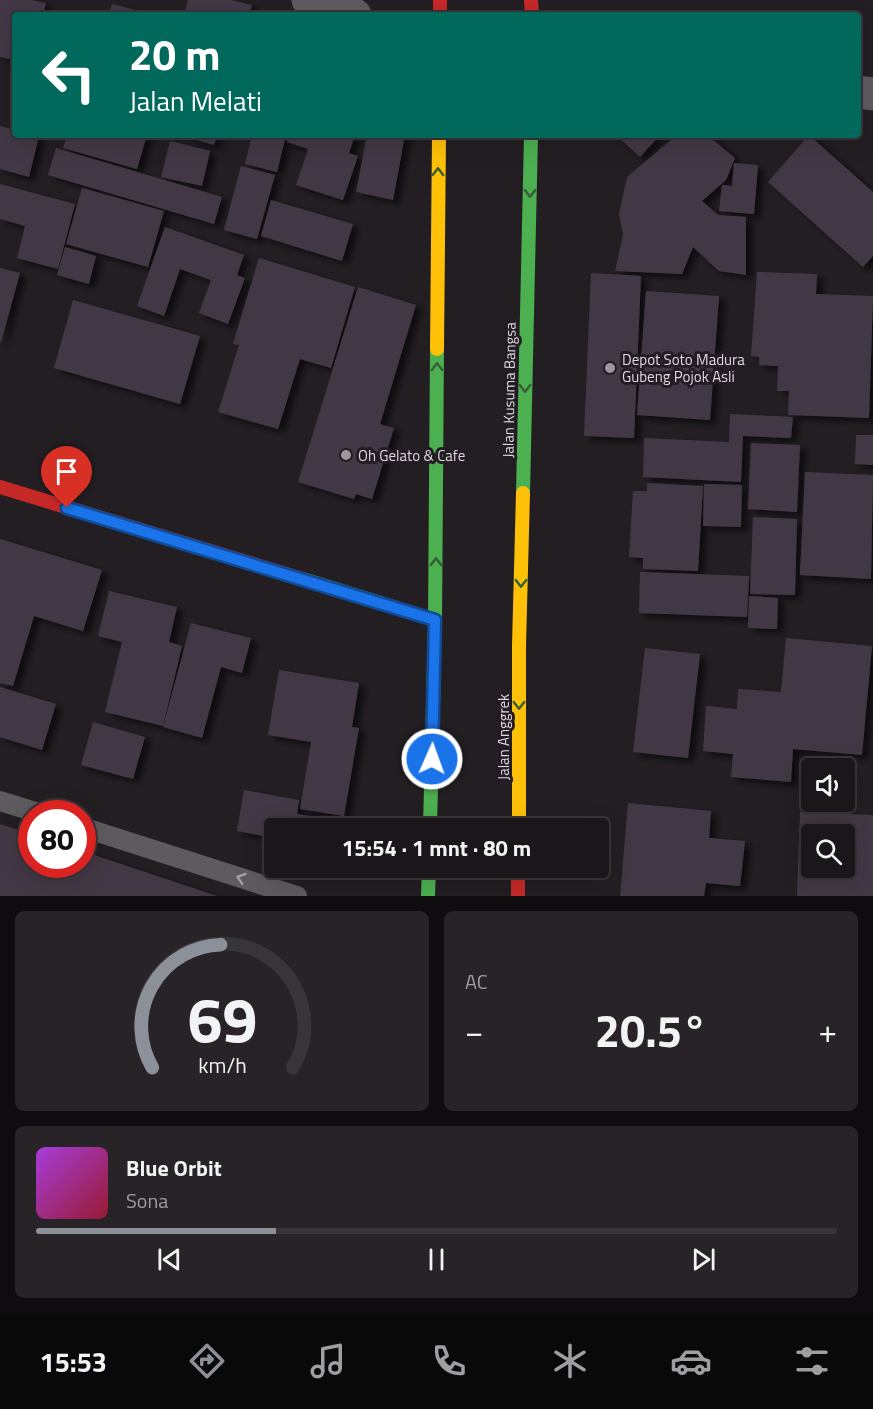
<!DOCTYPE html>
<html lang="id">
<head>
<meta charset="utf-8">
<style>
  body { margin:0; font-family:"Titillium Web",sans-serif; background:#272327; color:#f1f3f6; height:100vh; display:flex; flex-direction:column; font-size:22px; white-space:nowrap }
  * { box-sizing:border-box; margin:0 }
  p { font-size:20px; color:#9f9fa2 }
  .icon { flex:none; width:33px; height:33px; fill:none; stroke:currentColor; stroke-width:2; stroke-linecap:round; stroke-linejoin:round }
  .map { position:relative; height:896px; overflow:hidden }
  .sheet { display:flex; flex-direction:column; gap:15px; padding:15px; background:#0e0c0e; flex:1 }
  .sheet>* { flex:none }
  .top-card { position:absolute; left:12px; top:12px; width:849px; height:126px; border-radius:6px; box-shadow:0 6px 24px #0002,0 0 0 2px #383539; background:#00695c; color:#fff; overflow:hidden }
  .controls { position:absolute; left:801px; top:758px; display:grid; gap:12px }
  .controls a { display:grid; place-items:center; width:54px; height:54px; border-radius:6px; background:#1a161a; box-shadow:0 6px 24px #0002,0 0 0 2px #383539; font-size:30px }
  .speed { position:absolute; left:18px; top:800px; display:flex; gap:12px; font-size:30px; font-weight:700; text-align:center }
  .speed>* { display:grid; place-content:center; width:78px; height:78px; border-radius:50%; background:#1a161a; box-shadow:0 6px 24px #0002,0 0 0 2px #383539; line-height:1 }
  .speed .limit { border:9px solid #d22; background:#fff; color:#111 }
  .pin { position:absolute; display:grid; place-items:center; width:51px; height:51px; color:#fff; margin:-62px -26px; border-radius:50% 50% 50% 0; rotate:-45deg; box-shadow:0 0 6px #0007 }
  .pin .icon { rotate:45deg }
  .me { position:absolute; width:66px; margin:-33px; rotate:2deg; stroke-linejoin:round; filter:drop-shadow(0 0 4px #0008) }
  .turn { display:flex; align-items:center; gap:21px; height:126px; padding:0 18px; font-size:27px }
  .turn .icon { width:78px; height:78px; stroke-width:2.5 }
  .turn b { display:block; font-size:42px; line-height:51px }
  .big { font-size:45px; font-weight:700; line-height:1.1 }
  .sheet .tile { flex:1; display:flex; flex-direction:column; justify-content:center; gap:9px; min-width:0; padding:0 21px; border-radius:9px; background:#272327 }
  .sheet .dial { align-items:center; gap:0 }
  .dial svg { height:156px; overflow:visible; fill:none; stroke:#383539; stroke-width:7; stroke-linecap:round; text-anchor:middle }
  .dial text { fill:#f1f3f6; stroke:none }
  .song { display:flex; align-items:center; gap:18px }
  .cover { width:72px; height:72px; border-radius:9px; background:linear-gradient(135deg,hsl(280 70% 55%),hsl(350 70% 35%)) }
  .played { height:6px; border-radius:3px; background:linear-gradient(90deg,#8c9099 30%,#383539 30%) }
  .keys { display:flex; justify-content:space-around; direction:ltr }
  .heat { display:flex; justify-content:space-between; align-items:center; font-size:33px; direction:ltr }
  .sheet .tiles { flex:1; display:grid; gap:15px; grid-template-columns:1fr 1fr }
  .tile:last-child { grid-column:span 2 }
  .trip { position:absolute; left:264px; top:818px; width:345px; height:60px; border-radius:6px; background:#1a161a; box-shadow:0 6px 24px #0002,0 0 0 2px #383539; font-weight:700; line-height:60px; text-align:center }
  .tab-bar { display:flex; height:96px; justify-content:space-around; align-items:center; background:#0a090a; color:#9f9fa2 }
  .tab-bar .icon { width:42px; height:42px }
  .tab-bar .on { color:#8c9099 }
  .tab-bar b { font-size:27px; color:#f1f3f6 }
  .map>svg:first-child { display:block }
  .building { fill:#433944; fill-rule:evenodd; filter:url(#shadow) }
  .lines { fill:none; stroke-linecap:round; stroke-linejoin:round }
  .lane { stroke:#5d5b5e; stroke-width:20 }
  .street { stroke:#5d5b5e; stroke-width:33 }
  .fast { stroke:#4caf50; stroke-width:14 }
  .slow { stroke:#ffc107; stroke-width:14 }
  .jam { stroke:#c62828; stroke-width:14 }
  .oneway { stroke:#355e38 }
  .oneway2 { stroke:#a4a0a5 }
  .route-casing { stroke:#114b97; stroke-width:15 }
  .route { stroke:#1a73e8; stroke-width:10 }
  .poi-dot { fill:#9c989d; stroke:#231c24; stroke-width:2 }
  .labels { text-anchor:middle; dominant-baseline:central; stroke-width:6; stroke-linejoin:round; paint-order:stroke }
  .poi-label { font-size:15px; fill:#ded9df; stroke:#231c24; text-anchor:start }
  .street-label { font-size:15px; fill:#ded9df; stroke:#231c24 }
</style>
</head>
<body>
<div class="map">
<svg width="873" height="896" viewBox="0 0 873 896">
  <defs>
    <filter id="shadow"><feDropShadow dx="6" dy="4" stdDeviation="3" flood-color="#0009"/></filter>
  </defs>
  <rect width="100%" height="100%" fill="#221e22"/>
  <path class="building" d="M0,0H31L46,3L43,15H15V60L0,57Z
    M188,0H231L252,5L249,15H184Z
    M112,4L151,14L150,15H109Z
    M0,126L15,130V135L39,136L29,177L0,169Z
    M67,135H147L137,169L63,148Z
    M179,135H217L214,145Z
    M252,135H286L277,172L245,164Z
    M289,135H355L349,153L358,156L343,200L296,185L308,149L287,142Z
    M367,135H405L393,200L356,192Z
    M616,135H660L640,157Z
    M677,135H707L735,158L726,180L702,201L718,215L746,217V275L719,271L693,247L682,274L615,271L623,235L619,214L627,177Z
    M809,135L873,192V256L863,267L768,182Z
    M170,141L210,151L202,186L161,177Z
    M56,148L222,197L214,224L48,175Z
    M734,163L758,165L754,214L719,211L722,185L732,186Z
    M241,166L275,175L257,239L224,230Z
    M0,184L75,204L58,269L17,258L25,226L0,219Z
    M82,188L164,211L148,267L66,244Z
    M271,200L353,224L342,261L261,236Z
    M165,227L244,255L237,275L245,278L228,324L199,313L211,280L180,269L164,316L137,306Z
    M65,247L96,256L89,284L57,275Z
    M259,258L355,287L331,368L300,359L278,429L218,412L239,345L233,344Z
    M0,268L20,273L1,342L0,341Z
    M757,272L817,274L816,294L873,296L869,418L788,415L789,391H777L778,366L759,365V357L751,356Z
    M591,273L641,276L634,438L584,436Z
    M358,287L416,305L380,424L394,428L372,499L356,494L354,499L298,482Z
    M646,291L719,296L710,420L637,415Z
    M73,300L200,336L180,404L54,368Z
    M730,414L793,417L791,438L743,436L741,482L643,477L644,438L729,442Z
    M856,435H873V465L855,464Z
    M751,443L800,445L797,512L748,509Z
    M805,472L873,475L871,579L800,575Z
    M647,483L703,486L698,571L643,569V558L629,557L633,491H647Z
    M704,484L742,485L741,527L703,526Z
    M753,517L797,519L795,595L750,594Z
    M0,539L102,570L83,631L34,616L13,686L0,683Z
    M640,572L749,576L747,617L639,613Z
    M109,591L177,607L169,642L182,646L163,726L105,712L122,642L98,636Z
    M749,596L778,598L777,629L748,628Z
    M191,623L251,638L242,673L221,667L202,738L163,727Z
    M786,638L872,646L862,755L793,749L791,782L731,777L733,754L703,751L706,706L737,709L738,689L781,692Z
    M645,648L700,654L688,758L633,752Z
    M279,670L359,683L352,727L359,728L344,816L300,809L311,742L268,735Z
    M0,687L56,704L42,750L0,737Z
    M93,722L145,737L133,779L81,765Z
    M244,790L299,800L297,814L367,825L366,828H274V838L237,831Z
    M628,803L711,811L709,838L745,841L740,886L706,883L704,896H620Z
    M800,812L873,815V896H797ZM812,834H844V867H812Z
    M0,824L32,834V864H82V851L217,896H0Z"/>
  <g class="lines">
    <path class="lane" d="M0,801L39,813
      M82,827L297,896"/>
    <path class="street" d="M308,0L355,15
      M858,92L873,94"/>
    <path class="fast" d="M523,493L531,135
      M306,580L435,620
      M430,828L435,620L437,349
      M428,896L429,867"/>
    <path class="slow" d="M437,349L439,135
      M519,828V646L523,493"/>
    <path class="jam" d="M440,0V15
      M531,0L532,15
      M0,487L306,580
      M518,867V896"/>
  </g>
  <defs><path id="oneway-chevron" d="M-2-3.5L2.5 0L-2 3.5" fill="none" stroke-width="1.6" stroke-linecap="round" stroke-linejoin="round" transform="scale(1.5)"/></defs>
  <g class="oneway">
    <use href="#oneway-chevron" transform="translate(438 172) rotate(-90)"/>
    <use href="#oneway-chevron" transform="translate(530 193) rotate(91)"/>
    <use href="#oneway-chevron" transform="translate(437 367) rotate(-90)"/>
    <use href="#oneway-chevron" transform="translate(525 388) rotate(91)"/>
    <use href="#oneway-chevron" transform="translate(436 562) rotate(-90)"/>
    <use href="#oneway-chevron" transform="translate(521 583) rotate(91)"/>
    <use href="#oneway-chevron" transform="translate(519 705) rotate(90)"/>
  </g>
  <use class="oneway2" href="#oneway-chevron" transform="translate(241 878) rotate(-162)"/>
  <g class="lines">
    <defs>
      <path id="route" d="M67,508L435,620L432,759"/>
    </defs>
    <use href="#route" class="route-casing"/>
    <use href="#route" class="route"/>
  </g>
  <g class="poi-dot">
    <circle cx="610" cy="368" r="6"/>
    <circle cx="346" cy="455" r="6"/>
  </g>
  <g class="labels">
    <g class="poi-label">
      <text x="622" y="359">Depot Soto Madura<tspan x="622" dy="17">Gubeng Pojok Asli</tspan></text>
      <text x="358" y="455">Oh Gelato &amp; Cafe</text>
    </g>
    <g class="street-label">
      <text transform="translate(509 390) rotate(-89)">Jalan Kusuma Bangsa</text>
      <text transform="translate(503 737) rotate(-90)">Jalan Anggrek</text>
    </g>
  </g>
</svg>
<div class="controls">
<a><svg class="icon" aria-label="sound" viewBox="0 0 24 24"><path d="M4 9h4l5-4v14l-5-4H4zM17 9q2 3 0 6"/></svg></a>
<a><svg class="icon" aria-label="search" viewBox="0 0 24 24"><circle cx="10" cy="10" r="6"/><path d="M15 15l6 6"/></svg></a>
</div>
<div class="speed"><div class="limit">80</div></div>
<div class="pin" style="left:67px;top:508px;background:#d93025"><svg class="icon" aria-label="arrive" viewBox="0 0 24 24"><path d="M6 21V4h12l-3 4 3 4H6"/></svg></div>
<svg class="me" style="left:432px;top:759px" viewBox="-20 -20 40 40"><circle r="17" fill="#1a73e8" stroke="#fff" stroke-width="3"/><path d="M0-11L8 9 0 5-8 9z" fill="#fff"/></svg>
<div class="trip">15:54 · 1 mnt · 80 m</div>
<div class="top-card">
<div class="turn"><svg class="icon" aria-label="left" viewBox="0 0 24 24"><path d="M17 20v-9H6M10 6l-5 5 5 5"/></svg><div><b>20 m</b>Jalan Melati</div></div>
</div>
</div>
<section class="sheet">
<div class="tiles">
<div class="tile dial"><svg viewBox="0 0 100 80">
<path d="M14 69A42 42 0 1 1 86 69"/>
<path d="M14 69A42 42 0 0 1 49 6" stroke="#8c9099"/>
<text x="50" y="56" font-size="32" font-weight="700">69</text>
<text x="50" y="72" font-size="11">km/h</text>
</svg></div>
<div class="tile"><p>AC</p>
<div class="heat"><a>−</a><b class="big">20.5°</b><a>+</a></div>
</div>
<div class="tile">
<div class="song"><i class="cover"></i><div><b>Blue Orbit</b><p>Sona</p></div></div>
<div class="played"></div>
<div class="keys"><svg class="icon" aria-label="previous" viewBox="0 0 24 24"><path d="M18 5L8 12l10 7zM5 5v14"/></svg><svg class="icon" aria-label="pause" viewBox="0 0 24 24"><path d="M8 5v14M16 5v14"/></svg><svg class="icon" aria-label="next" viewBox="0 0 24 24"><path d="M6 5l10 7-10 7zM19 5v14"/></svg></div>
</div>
</div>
</section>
<nav class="tab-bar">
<b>15:53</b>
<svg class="icon on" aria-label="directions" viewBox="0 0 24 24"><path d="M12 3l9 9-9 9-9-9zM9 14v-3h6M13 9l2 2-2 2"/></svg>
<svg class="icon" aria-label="music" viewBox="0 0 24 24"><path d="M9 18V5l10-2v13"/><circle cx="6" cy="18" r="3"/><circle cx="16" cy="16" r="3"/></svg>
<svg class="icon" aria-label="phone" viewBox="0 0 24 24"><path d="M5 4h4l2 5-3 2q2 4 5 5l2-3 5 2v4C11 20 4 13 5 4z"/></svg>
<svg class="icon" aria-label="climate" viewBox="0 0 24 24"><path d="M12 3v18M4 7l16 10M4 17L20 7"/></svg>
<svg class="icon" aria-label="car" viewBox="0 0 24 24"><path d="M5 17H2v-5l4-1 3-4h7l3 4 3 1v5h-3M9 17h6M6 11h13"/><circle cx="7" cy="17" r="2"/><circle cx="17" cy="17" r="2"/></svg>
<svg class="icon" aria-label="filters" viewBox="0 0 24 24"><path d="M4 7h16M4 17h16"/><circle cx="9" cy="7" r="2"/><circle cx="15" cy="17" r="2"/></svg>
</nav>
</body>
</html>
